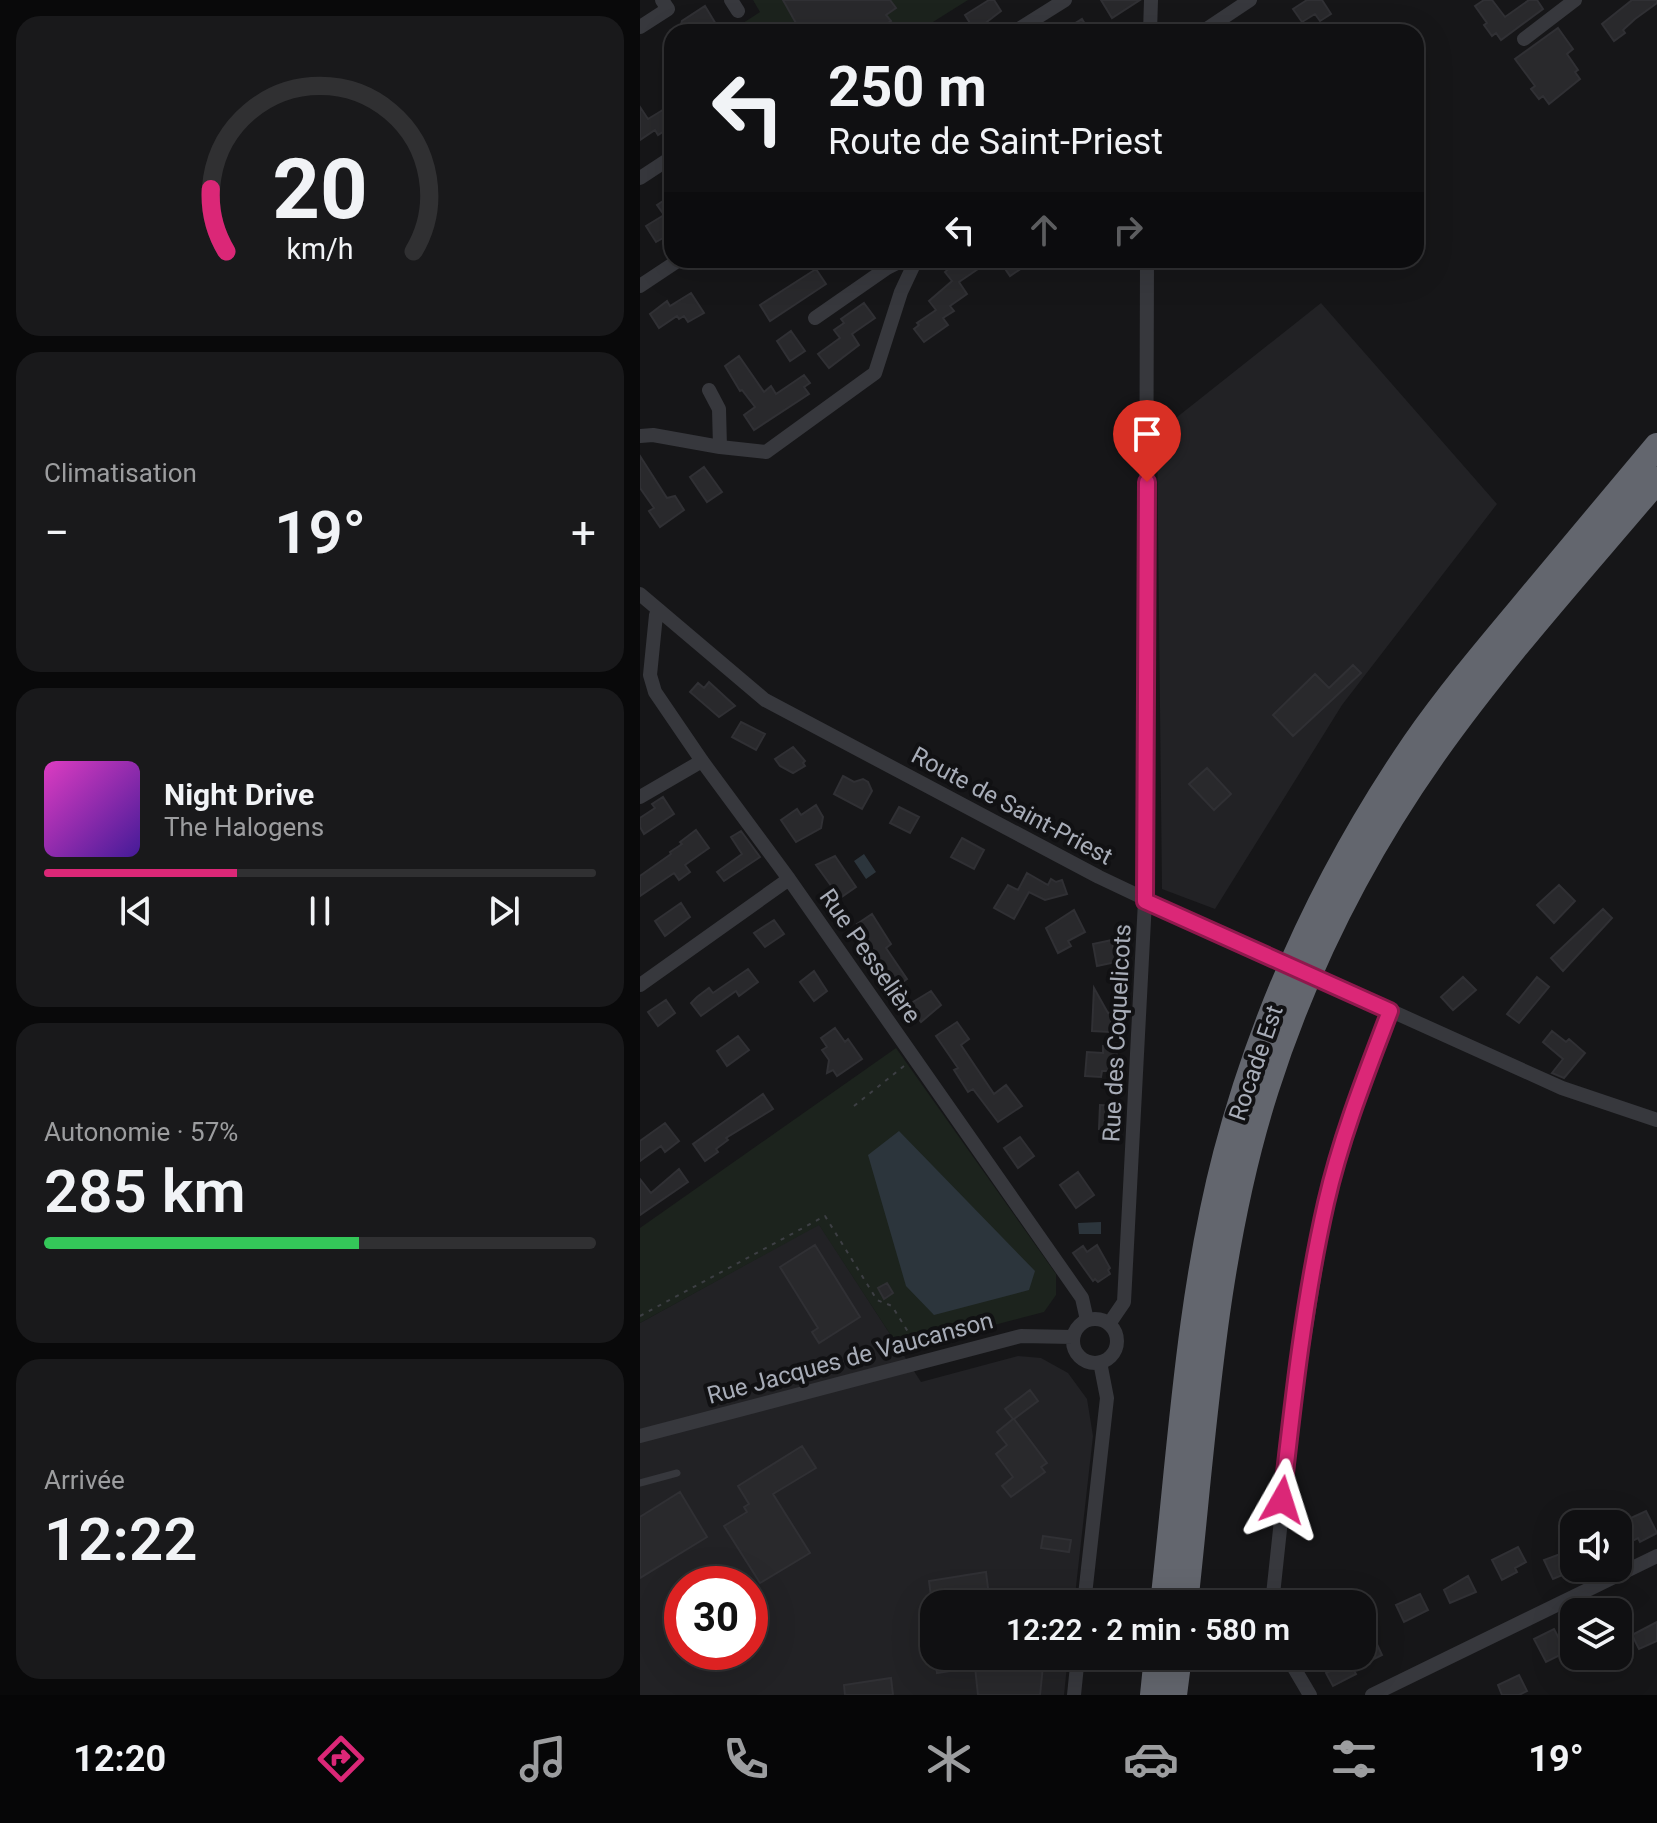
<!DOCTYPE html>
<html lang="fr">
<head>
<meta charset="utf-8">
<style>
  body { margin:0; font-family:Roboto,sans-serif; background:#19191b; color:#f1f3f6; height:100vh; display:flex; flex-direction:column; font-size:30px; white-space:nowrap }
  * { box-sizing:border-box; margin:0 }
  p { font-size:26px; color:#9c9d9f }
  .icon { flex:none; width:44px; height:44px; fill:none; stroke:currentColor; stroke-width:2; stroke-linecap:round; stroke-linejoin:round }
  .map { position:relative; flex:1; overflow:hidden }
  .sheet { display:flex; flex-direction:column; gap:16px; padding:16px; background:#09090a; width:640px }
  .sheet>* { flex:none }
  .hud { position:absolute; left:24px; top:24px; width:760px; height:244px; border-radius:24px; box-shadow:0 8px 32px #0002,0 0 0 2px #303032; background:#101012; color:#f1f3f6; overflow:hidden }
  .buttons { position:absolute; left:920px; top:1510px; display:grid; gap:16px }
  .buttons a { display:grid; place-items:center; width:72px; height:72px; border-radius:16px; background:#101012; box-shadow:0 8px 32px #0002,0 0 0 2px #303032; font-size:40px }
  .speed { position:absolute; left:24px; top:1566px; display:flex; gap:16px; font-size:40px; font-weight:700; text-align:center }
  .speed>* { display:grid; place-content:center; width:104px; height:104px; border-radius:50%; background:#101012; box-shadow:0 8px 32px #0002,0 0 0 2px #303032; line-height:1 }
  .speed .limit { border:12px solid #d22; background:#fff; color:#111 }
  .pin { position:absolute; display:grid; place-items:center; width:68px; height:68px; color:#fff; margin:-82px -34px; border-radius:50% 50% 50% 0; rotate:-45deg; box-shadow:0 0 8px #0007 }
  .pin .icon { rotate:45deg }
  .me { position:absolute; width:88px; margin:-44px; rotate:6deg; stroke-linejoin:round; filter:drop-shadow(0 0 6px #0008) }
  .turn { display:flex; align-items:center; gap:28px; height:168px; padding:0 32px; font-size:36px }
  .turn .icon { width:104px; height:104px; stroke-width:2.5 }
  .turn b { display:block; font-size:56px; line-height:68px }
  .lanes { display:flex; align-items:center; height:76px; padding:0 32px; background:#0003; justify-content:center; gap:40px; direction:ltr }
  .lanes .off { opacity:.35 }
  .big { font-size:60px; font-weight:600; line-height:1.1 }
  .sheet .widget { flex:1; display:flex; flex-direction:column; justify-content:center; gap:12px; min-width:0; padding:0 28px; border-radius:24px; background:#19191b }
  .sheet .dial { align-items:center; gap:0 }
  .dial svg { height:208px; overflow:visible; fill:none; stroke:#303032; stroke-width:7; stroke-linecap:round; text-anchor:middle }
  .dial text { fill:#f1f3f6; stroke:none }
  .song { display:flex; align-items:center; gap:24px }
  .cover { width:96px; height:96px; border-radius:12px; background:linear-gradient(135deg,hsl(310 70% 55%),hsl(260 70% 35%)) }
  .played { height:8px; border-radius:4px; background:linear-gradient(90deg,#db2777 35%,#303032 35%) }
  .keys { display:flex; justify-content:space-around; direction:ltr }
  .heat { display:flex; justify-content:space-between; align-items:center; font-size:44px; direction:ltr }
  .charge { height:12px; border-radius:6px; background:linear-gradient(90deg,#34c759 57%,#303032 0) }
  .trip { position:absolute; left:280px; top:1590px; width:456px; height:80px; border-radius:24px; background:#101012; box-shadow:0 8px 32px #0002,0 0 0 2px #303032; font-weight:600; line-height:80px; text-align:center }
  .dock { display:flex; height:128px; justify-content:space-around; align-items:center; background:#060607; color:#9c9d9f }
  .dock .icon { width:56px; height:56px }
  .dock .selected { color:#db2777 }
  .dock b { font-size:36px; color:#f1f3f6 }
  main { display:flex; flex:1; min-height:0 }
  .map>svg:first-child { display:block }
  .built { fill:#222225; fill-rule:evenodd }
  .green { fill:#1c231d }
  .water { fill:#2c353c }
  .building { fill:#29292c; stroke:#303034; stroke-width:2 }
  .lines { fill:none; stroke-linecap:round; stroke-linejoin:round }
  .path { stroke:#3d3f44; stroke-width:2; stroke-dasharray:4 6; stroke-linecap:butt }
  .service { stroke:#37383d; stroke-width:7 }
  .minor { stroke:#37383d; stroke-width:14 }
  .motorway { stroke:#63666e; stroke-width:26 }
  .minor-bridge { stroke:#37383d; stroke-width:14 }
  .route-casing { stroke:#8e194d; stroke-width:20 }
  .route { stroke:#db2777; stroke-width:14 }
  .labels { text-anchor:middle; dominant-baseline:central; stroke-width:8; stroke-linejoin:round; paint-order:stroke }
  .street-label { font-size:24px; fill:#a8adb8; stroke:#111113 }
</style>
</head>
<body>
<main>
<section class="sheet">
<div class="widget dial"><svg viewBox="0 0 100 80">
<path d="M14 69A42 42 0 1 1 86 69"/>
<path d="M14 69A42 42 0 0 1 8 45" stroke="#db2777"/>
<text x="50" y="56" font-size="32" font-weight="700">20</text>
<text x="50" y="72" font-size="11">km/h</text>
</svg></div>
<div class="widget"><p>Climatisation</p>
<div class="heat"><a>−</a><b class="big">19°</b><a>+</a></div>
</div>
<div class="widget">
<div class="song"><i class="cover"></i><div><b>Night Drive</b><p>The Halogens</p></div></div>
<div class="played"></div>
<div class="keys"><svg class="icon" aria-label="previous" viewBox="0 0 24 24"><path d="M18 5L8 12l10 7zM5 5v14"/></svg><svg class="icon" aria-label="pause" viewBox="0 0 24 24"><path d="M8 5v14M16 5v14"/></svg><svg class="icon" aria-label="next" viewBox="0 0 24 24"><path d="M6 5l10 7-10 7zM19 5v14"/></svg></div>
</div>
<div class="widget"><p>Autonomie · 57%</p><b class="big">285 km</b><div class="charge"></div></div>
<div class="widget"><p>Arrivée</p><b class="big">12:22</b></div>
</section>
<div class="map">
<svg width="1017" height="1695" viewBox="0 0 1017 1695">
  <rect width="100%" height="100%" fill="#161618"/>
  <path class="built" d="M681,303L857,504L702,705L575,909L522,889L517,433Z
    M179,1224L281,1382L378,1356L401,1358L428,1373L447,1399L453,1436L434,1604H294V1656H428L424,1695H0V1323ZM42,1584H110V1652H42Z"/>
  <path class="green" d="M113,0H328L277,32H105L100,25L120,12Z
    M256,1048L416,1274V1295L404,1312L297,1340L292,1329L254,1340L179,1225L0,1323V1228Z"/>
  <path class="water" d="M224,854L236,872L226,879L214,861Z
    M259,1131L395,1271L389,1290L294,1315L266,1286L228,1155Z
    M461,1222V1234H439L438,1223Z"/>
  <path class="building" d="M143,0H250L256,8L246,15L251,21L234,32H161Z
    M349,0H354L361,11L335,31L325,15Z
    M461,0H500L472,18Z
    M667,0H682L691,14L680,21L675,14L662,22L653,9Z
    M844,0H852L865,17L889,0H897L903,9L861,40L856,33L852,36L844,25L847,23L835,6Z
    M992,0H1017V3L995,19L983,30L985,33L974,41L962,24Z
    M65,6L77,26L67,32H39L42,21Z
    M442,19L450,32H421Z
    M918,28L933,49L927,54L938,70L935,72L940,79L909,104L903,96L899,99L891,89L895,86L875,59Z
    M0,107L8,119L26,108L32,117V126L18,135L15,130L0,140Z
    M32,195V233L16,242L6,226L24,215L17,205Z
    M318,260H332L338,269L319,282L327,294L310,306L314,311L303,318L308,325L284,342L274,329L279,325L277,323L296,310L289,301L312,281L305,272Z
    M359,260H394L370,276Z
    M176,269L186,284L130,321L120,305Z
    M51,293L64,313L48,322L44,316L39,319L37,316L19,328L10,314L27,301L30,306Z
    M224,303L235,318L212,334L219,345L189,368L178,354L200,338L194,330L204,323L201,319Z
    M151,331L165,351L150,361L137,341Z
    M99,356L124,392L131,386L136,394L164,375L170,383L164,387L169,394L114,430L104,415L115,407L102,390L100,391L85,366Z
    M0,456L27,498L35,496L44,510L20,527L9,511L14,508L0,488Z
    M64,467L82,492L67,502L50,477Z
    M713,665L721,673L653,736L633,715L675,674L689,688Z
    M69,682L95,706L79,717L50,692L58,683L64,688Z
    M101,722L125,734L116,750L92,737Z
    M153,747L165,761L163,763L165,766L153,773L140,766L135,759Z
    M567,768L591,794L574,810L549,784Z
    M203,776L214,782L223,779L228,782L232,791L222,809L194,794Z
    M23,797L34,814L4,834L0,827V818L15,808L12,804Z
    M176,805L183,817L181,828L156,842L141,820L157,809L161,815Z
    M259,807L279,817L270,833L250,823Z
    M56,830L69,848L45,865L50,872L39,880L34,873L0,896V876L31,854L30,852L42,844L40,842Z
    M101,831L120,857L84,881L77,872L102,854L91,837Z
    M322,838L344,850L334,869L311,857Z
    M195,856L216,887L200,898L176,865Z
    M387,873L408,885L411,879L416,882L422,880L427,894L405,900L389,892L374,919L354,908L368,885L378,890Z
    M919,885L935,901L914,923L897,905Z
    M41,903L50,917L25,936L15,921Z
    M963,909L972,918L923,971L911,958Z
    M434,910L445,932L428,941L431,946L418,953L406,928Z
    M232,914L251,944L246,948L267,979L254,988L218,935L222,932L217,924Z
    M134,920L144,934L125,947L114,933Z
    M472,940L476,962L457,966L453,944Z
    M108,969L118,982L99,996L96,991L61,1016L51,1003L57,997L69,988L73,993Z
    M174,971L187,991L174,1001L160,982Z
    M823,977L836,990L813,1010L801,997Z
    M897,977L909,987L879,1023L867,1014Z
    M454,988L468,1013L472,1012L470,1032L452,1031Z
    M291,991L301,1005L281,1022L268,1005Z
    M26,1000L35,1013L18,1026L8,1012Z
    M317,1022L329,1039L321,1045L354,1094L366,1085L382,1106L358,1122L333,1089L328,1092L314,1070L318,1068L296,1036Z
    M195,1028L205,1042L208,1039L222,1059L197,1076L193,1070L187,1073L189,1060L182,1050L187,1047L181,1038Z
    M912,1031L926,1042L929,1039L945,1053L924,1078L912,1073L923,1059L903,1042Z
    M98,1036L109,1050L87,1066L77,1051Z
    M463,1046L477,1047L476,1071H462L461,1077L445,1076L447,1052L463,1053Z
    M123,1094L133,1109L86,1138L88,1140L76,1149L78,1152L65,1161L53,1144Z
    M460,1105L474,1106L473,1130L459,1129Z
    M25,1123L39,1141L25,1152L21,1146L0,1161V1141Z
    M380,1137L394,1156L378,1168L364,1148Z
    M39,1169L48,1182L0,1215V1179L11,1193Z
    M438,1172L454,1195L436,1208L420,1185Z
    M175,1245L220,1317L179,1343L172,1332L178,1328L140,1267Z
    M457,1245L470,1268L468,1270L470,1274L458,1282L455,1279L453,1281L433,1253L443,1246L447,1252Z
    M247,1283L253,1293L244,1299L238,1288Z
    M390,1390L398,1401L374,1419L407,1463L401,1467L405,1472L371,1497L362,1486L373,1477L356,1454L367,1445L357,1432L373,1419L365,1409Z
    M162,1446L176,1468L133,1494L170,1553L120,1583L84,1526L107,1512L104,1507L109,1504L98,1486Z
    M40,1492L67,1537L0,1578V1517Z
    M1006,1511L1017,1533L1000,1542L998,1538L978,1548V1524Z
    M403,1536L431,1540L429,1552L401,1548Z
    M878,1547L886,1562L875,1568L877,1572L862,1580L852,1560Z
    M931,1550L934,1557V1570L913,1579L904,1560Z
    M346,1572L350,1604H292L289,1581Z
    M828,1576L836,1592L810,1603L804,1590Z
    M780,1594L788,1610L764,1622L756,1605Z
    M1017,1622V1641L999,1649L992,1635Z
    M914,1629L926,1652L906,1662L894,1639Z
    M730,1640H735L742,1655L713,1669L716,1674L693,1686L686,1673L704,1664L702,1659L709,1656H722V1644Z
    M295,1656H404L400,1695H338L335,1667L297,1673Z
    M879,1675L887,1691L879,1695H862L858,1685Z
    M251,1678L253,1695H205L204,1685Z"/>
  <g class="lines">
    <path class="path" d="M214,1106L264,1066
      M0,1316L185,1216L237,1300L252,1306L270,1335L274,1350"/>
    <path class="service" d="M0,1483L37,1473"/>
    <path class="minor" d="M91,0L98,11
      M0,27L28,9L22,0
      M374,32L425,0
      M510,32L511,0
      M562,32L610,0
      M884,39L935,0
      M0,178L32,157
      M0,286L39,260
      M175,318L247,268L263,260
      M69,390L79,409L80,447
      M0,436L13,435L80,447L126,452L235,373L261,292L276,260
      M0,594L125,700L459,877L613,950
      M19,610L16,615L10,675L15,692L62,761L149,879L442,1298L447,1320
      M0,797L62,761
      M0,985L149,879
      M707,991L922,1088L1017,1120
      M433 1341a22 22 0 1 1 44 0a22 22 0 1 1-44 0Z
      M469,1324L484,1302L505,901L507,260
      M0,1436L381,1336L433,1337
      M444,1604L467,1398L460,1362
      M632,1604L653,1408L686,1204L708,1123L750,1011
      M647,1656L670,1695
      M434,1695L438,1656
      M732,1695L1017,1556"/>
    <path class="motorway" d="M523,1604C540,1455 548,1300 586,1154C625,1006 689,869 775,743C807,697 843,654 879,611C925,556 971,501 1017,446
      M545,1604C564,1433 573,1254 626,1089C664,970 722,855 794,753C862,657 942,569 1017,480
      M513,1695L517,1656
      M534,1695L539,1656"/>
    <path class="minor-bridge" d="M613,950L707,991"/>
  </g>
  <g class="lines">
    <defs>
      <path id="route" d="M507,482L505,901L750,1011C726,1074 701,1137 686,1203C664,1300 653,1401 642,1500"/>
    </defs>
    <use href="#route" class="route-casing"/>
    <use href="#route" class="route"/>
  </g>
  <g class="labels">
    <g class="street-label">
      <text transform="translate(372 806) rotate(28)">Route de Saint-Priest</text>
      <text transform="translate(230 956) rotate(55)">Rue Pesselière</text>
      <text transform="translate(477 1033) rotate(-87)">Rue des Coquelicots</text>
      <text transform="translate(616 1063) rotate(-71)">Rocade Est</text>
      <text transform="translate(210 1358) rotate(-15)">Rue Jacques de Vaucanson</text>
    </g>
  </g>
</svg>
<div class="buttons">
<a><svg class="icon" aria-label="sound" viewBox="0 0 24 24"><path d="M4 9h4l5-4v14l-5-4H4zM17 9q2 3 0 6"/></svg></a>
<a><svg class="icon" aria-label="layers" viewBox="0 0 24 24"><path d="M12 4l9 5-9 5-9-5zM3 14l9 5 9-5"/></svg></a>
</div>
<div class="speed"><div class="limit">30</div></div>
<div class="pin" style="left:507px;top:482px;background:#d93025"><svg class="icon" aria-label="arrive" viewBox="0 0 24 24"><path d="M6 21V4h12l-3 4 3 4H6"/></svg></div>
<svg class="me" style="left:642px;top:1500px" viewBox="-20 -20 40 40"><path d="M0-17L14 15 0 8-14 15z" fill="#db2777" stroke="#fff" stroke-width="4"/></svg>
<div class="trip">12:22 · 2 min · 580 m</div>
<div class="hud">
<div class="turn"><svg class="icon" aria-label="left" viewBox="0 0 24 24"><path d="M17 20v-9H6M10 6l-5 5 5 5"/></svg><div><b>250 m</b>Route de Saint-Priest</div></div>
<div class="lanes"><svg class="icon" aria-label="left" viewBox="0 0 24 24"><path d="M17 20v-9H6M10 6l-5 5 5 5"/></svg><svg class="icon off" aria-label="ahead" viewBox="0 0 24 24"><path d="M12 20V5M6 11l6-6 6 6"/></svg><svg class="icon off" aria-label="right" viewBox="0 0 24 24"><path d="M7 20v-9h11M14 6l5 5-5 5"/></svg></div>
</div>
</div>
</main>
<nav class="dock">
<b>12:20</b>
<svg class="icon selected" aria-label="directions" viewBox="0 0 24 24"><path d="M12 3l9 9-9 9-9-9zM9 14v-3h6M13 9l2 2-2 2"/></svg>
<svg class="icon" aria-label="music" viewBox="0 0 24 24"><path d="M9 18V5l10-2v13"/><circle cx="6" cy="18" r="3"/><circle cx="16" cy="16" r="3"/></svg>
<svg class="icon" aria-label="phone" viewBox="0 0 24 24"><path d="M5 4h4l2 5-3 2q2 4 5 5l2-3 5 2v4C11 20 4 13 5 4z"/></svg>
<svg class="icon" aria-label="climate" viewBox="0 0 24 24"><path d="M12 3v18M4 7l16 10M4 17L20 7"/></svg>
<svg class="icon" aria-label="car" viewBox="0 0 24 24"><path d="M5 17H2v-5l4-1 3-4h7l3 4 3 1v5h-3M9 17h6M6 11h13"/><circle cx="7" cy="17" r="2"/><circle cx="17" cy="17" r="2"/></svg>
<svg class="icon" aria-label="filters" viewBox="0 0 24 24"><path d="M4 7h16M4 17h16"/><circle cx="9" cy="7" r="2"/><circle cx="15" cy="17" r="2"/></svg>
<b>19°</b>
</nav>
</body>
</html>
